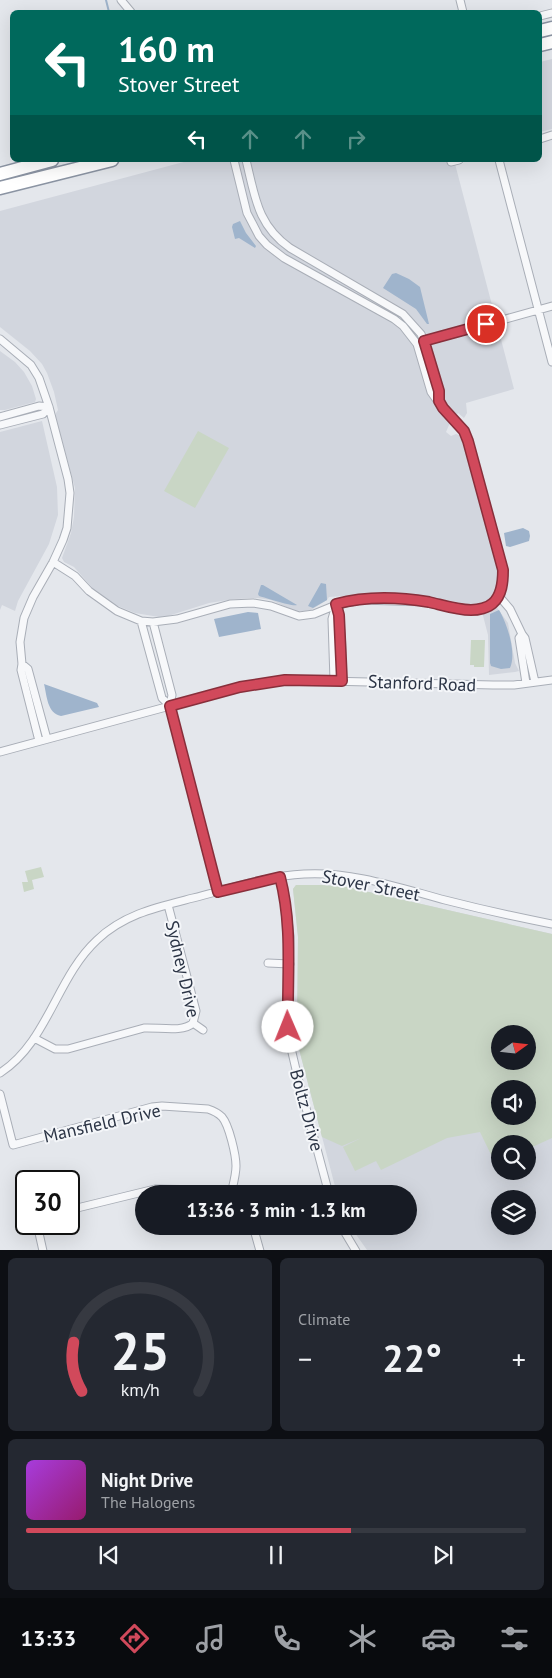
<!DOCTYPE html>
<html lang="en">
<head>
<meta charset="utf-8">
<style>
  body { margin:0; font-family:"PT Sans",sans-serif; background:#242831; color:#f1f3f6; height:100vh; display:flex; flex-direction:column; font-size:19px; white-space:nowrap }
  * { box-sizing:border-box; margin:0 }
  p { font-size:16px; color:#9ea1a6 }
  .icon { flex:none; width:28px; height:28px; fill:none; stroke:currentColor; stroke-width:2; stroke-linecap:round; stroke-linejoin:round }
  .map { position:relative; height:1250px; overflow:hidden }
  .details { display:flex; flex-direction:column; gap:8px; padding:8px; background:#0d0f14; flex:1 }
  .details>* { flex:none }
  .guide { position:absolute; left:10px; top:10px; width:532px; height:152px; border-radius:8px; box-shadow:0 5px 20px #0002; background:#00695c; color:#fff; overflow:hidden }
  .needle { width:32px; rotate:75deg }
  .tools { position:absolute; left:491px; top:1025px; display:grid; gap:10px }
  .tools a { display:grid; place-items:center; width:45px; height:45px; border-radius:50%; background:#171b24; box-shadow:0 5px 20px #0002; font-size:25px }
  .speed { position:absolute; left:15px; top:1170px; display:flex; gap:10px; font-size:25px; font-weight:700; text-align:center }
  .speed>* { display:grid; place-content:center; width:65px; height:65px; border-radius:50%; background:#171b24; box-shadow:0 5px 20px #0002; line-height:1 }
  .speed .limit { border:2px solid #111; border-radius:8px; background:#fff; color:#111 }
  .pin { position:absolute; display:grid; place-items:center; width:42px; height:42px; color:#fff; margin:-21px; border:2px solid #fff; border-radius:50%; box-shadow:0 1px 5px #0007 }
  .me { position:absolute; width:55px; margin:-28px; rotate:359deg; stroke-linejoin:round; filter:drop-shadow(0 0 4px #0008) }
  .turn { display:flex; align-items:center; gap:18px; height:105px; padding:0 25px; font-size:22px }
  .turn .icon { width:65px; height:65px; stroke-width:2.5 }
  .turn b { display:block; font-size:35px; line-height:42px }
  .lanes { display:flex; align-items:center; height:48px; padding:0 25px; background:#0003; justify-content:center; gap:25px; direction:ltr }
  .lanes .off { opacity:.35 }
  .big { font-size:38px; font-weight:700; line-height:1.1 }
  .details .widget { flex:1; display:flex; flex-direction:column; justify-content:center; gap:8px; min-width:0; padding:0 18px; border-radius:8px; background:#242831 }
  .details .dial { align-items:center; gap:0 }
  .dial svg { height:130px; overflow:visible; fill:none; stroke:#363941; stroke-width:7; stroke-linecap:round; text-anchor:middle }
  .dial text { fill:#f1f3f6; stroke:none }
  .song { display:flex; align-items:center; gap:15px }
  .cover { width:60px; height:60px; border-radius:8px; background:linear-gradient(135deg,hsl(280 70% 55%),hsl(320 70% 35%)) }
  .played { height:5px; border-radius:2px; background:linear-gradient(90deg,#d1495b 65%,#363941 65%) }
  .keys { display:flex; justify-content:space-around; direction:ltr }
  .heat { display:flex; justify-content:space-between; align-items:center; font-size:28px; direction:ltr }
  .details .tiles { flex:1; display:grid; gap:8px; grid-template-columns:1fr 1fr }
  .widget:last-child { grid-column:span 2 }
  .trip { position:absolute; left:135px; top:1185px; width:282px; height:50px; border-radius:25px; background:#171b24; box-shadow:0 5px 20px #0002; font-weight:700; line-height:50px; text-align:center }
  .tabs { display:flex; height:80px; justify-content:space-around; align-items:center; background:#090b0e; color:#9ea1a6 }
  .tabs .icon { width:35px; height:35px }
  .tabs .active { color:#d1495b }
  .tabs b { font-size:22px; color:#f1f3f6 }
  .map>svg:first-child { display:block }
  .built { fill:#d2d6de; fill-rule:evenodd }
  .green { fill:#c9d6c5; fill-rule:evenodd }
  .water { fill:#9fb4cc }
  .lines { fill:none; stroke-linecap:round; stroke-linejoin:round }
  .stream { stroke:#9fb4cc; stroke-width:2 }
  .street-casing { stroke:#a9aeb7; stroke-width:9 }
  .highway-casing { stroke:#8b94a3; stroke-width:15 }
  .street { stroke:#f7f8fa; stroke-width:7 }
  .highway { stroke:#fff; stroke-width:12 }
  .route-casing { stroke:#882f3b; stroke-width:12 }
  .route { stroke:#d1495b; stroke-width:9 }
  .labels { text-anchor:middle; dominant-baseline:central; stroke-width:4; stroke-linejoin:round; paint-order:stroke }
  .street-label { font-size:18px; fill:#2b3445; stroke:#f4f6f9 }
</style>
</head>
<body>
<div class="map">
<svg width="552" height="1251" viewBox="0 0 552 1251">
  <rect width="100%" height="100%" fill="#e4e7ec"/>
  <path class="built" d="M552,59V129L540,132V62Z
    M191,160H454L514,389L466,403L467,413L464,418L458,413L449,425L446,432L451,436L456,434L459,435L467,451L499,574L497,589L490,598L508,623L515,663L519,671L515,672L489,675L488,635L480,604L473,605L424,596L357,595L329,597L327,600L311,610L305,611H295L271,600L258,598L235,599L209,603L168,616L159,617L135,613L113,604L95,591L74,567L64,562L62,558L71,533L74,517L75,488L56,418V413L58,410L54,392L47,373L42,364L30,351L0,327V211Z
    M0,351L15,362L24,372L32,386L36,399L35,402L5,410H0Z
    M42,421L57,487L58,515L49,544L18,601L15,611L2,605L0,610V432Z
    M296,885H322L347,887L552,934V1250H367L355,1233L351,1226H409V1194H337L299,1049L297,1033L298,937L293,889ZM500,1034H528V1061H500ZM500,1089H528V1116H500ZM500,1144H528V1171H500ZM500,1199H528V1226H500Z"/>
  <path class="green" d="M198,431L229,448L195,508L164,491Z
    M471,640H485L484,667H474V665H470Z
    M41,867L44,877L32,880L34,889L24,892L22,882H28L25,871Z
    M296,885H322L347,887L552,934V1138L528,1149V1144H500V1161L495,1163L480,1132L447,1138L381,1170L376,1161L355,1171L343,1147L361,1138L342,1146L322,1137L299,1049L297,1033L298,937L293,889ZM500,1034H528V1061H500ZM500,1089H528V1116H500Z"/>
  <path class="water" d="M240,221L246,233L256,246L255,248L239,238L235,239L232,227L233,224Z
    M396,273L409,279L420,287L429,324H427L416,309L383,288L392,274Z
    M523,528L529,531L530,536L529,541L510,547L506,546L504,533Z
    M321,583L326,584L327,600L313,608L308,606Z
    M261,585H263L297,605C292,607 267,598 259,596L258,594Z
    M499,610C507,623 517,653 510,668L501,669L491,666L490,663V614Z
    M248,612L258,613L261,629L219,637L214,619Z
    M44,684L97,703L99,707L61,716C47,713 47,696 44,684Z"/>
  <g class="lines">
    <path class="stream" d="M106,0L109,12"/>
    <defs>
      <path id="street" d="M121,0L131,12
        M460,0L463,12
        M540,16L552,13
        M540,139L552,135
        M234,160L247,213L259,236L267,245L284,258L394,319L403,326L417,344L431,392L443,409L463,431L468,441L503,571V583L498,595L510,609L522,634L525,638L535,682
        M246,160C255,196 257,225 290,248L403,314L421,334L424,341L439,391V401
        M499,160L552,362
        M451,162L459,160
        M0,339L31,365L39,378L49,407L68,479L70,493L67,528L63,540L53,562L33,597L24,618L20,642L22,664L21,670L39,741
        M420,343L552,306
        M0,417L39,406L49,407
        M0,425L43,414L49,407
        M53,562L75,576L89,591L117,611L141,621L153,622L177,619L230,604L253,603L271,606L299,616L314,614L336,605L361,600L427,602L471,610L483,608L492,604L498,595
        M336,605C343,629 342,656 342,681
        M141,621L162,698L170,706
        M153,622L172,695L170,706L218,892
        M522,634L519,638L526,683
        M22,664L28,669L47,739
        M334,681L332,619L336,605
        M0,752L240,687L285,680L493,685H514L552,680
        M280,877L287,911L290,936L288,1005L290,1044L298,1078L329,1194
        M168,905L196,1011L193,1023L203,1030
        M268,963L290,964
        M34,1038L55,1049H68L144,1028C158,1027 183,1033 193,1023
        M0,1073C48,1042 56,978 97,940C124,914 158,907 193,898C229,889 266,876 304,874C351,871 400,888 445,900C480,909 516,917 552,924
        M0,1094L13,1145L152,1107L162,1106L208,1109C214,1111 218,1113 222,1117C229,1125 236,1155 236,1166C236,1175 233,1185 231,1194
        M69,1210L155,1189L205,1190L219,1194
        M37,1224L43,1251
        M253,1226L260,1251
        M341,1226L356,1251"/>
      <path id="highway" d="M540,31L552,28
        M540,45L552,42
        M0,174L52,160
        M0,188L112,160"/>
    </defs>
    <use href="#street" class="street-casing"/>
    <use href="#highway" class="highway-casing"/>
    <use href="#street" class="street"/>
    <use href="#highway" class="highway"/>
  </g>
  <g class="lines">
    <defs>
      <path id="route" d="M288,1027C287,976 293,927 280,877L218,892L170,706L240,687L285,680L342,681L339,615L336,604C365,596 400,597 429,602C442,605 457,610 471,610C478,610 488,608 493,603C502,595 503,582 503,570L468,441L464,431L443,408L439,401V391L424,341L486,324"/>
    </defs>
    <use href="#route" class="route-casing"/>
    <use href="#route" class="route"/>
  </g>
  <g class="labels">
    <g class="street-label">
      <text transform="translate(422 683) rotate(2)">Stanford Road</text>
      <text transform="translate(371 885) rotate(11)">Stover Street</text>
      <text transform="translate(183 969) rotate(77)">Sydney Drive</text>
      <text transform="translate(307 1110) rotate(75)">Boltz Drive</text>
      <text transform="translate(102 1123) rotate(-13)">Mansfield Drive</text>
    </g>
  </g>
</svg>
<div class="tools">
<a><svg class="needle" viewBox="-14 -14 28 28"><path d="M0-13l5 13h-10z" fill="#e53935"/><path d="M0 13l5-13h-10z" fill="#9ea1a6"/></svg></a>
<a><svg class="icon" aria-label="sound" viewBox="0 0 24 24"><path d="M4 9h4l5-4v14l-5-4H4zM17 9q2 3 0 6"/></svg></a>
<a><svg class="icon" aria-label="search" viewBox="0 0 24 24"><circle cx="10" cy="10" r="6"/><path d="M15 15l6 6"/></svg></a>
<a><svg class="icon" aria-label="layers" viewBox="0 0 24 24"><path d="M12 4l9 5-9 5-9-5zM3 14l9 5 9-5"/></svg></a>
</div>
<div class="speed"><div class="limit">30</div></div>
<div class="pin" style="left:486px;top:324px;background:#d93025"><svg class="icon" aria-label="arrive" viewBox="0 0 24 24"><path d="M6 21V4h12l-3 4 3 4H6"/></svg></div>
<svg class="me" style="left:288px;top:1027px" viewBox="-20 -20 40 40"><circle r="19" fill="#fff"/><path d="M0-13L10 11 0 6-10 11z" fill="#d1495b"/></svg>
<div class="trip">13:36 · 3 min · 1.3 km</div>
<div class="guide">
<div class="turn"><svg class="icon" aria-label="left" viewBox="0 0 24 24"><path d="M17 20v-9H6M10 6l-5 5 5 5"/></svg><div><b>160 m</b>Stover Street</div></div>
<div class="lanes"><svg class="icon" aria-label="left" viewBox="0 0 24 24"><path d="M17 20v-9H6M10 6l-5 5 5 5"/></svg><svg class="icon off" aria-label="ahead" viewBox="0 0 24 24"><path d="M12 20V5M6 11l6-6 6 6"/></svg><svg class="icon off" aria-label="ahead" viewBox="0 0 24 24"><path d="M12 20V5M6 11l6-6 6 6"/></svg><svg class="icon off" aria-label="right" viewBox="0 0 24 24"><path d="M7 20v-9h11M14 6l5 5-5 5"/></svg></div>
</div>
</div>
<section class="details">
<div class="tiles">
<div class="widget dial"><svg viewBox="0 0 100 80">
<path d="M14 69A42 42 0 1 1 86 69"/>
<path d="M14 69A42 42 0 0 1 9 39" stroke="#d1495b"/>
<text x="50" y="56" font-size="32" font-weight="700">25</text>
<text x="50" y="72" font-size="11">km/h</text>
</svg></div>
<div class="widget"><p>Climate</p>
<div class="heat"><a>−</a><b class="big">22°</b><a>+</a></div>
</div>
<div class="widget">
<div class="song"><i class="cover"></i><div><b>Night Drive</b><p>The Halogens</p></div></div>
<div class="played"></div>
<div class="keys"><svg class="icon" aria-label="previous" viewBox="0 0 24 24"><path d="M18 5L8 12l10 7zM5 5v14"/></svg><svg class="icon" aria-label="pause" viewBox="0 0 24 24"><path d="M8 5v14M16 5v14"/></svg><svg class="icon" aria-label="next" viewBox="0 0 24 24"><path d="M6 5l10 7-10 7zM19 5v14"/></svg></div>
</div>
</div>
</section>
<nav class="tabs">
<b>13:33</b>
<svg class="icon active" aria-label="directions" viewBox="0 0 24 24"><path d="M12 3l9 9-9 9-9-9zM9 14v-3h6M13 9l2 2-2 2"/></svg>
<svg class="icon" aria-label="music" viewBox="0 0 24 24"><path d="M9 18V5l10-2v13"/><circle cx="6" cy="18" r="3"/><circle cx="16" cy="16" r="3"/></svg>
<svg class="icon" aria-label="phone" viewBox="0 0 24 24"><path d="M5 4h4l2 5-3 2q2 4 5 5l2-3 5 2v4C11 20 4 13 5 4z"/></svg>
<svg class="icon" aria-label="climate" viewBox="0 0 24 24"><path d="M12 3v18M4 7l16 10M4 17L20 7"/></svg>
<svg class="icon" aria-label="car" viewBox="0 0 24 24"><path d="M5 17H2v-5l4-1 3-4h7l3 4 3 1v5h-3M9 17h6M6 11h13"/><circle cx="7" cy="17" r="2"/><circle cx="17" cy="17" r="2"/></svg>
<svg class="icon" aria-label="filters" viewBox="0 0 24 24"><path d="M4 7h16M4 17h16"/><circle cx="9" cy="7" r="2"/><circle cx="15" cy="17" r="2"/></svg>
</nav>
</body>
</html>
